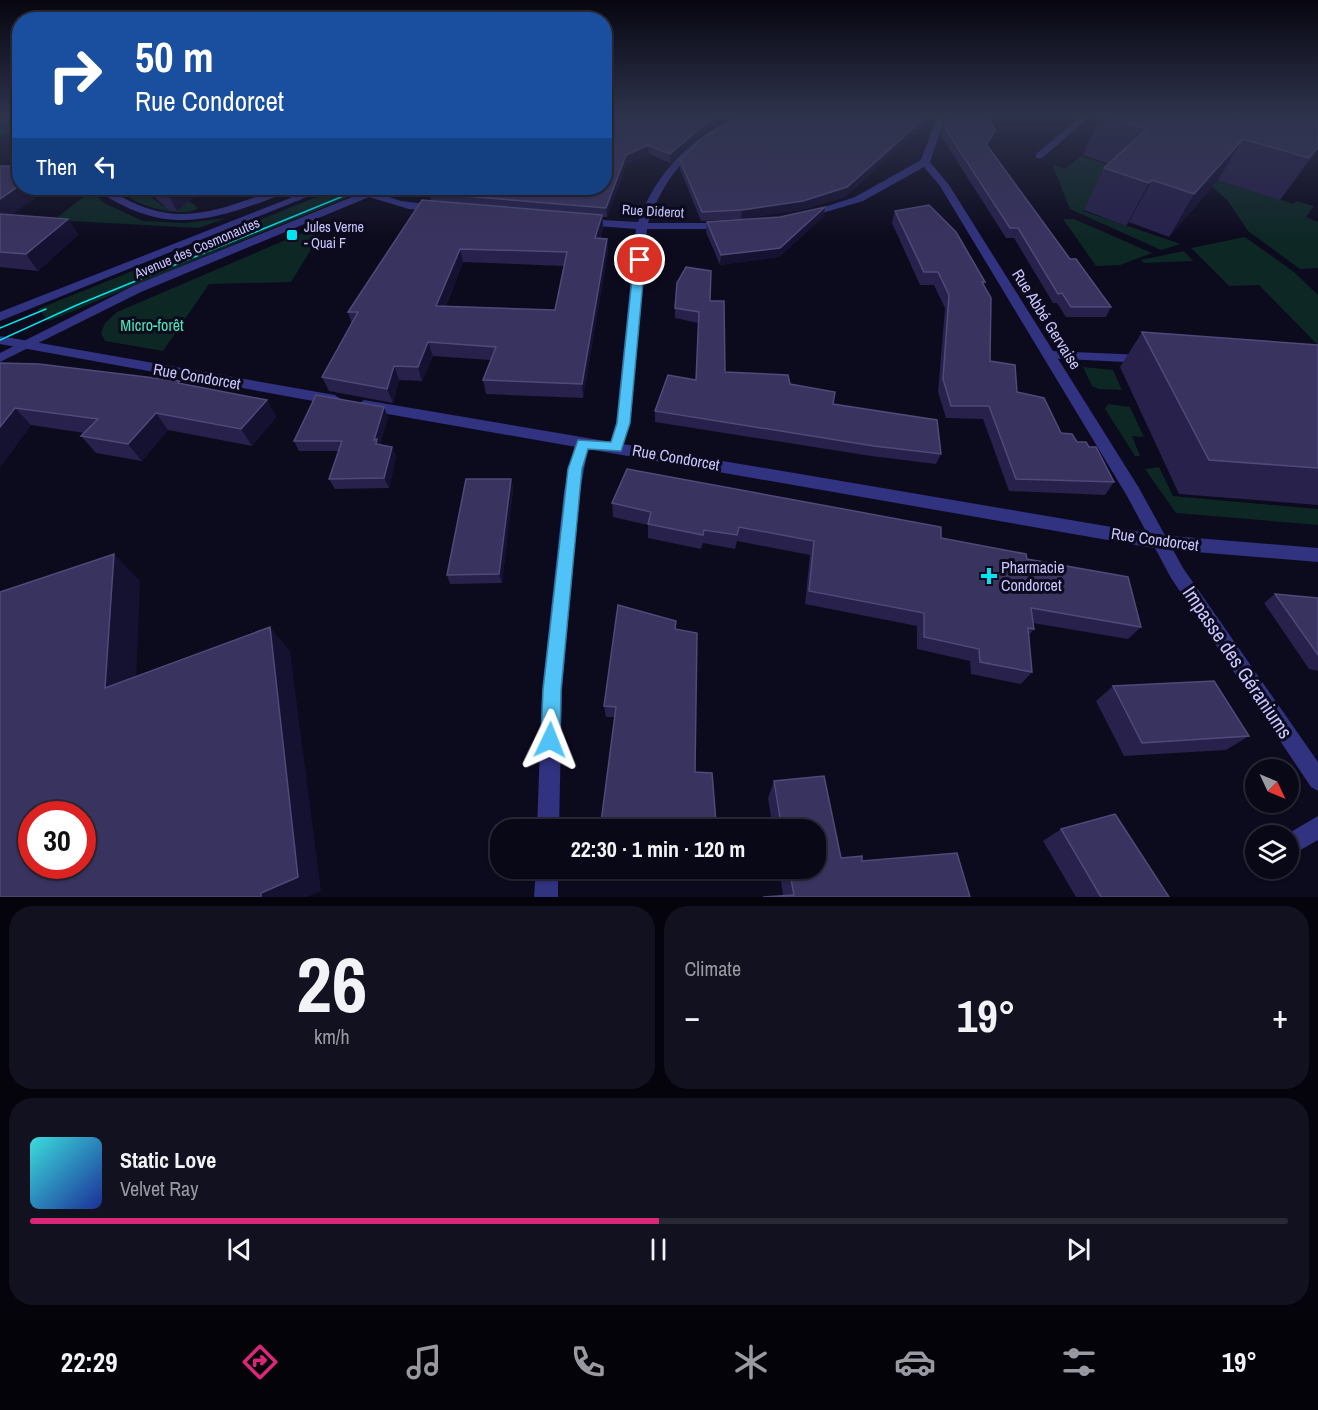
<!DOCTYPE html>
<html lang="en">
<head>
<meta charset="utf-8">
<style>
  body { margin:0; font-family:"Archivo Narrow",sans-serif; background:#12111f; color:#f1f3f6; height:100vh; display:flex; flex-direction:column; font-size:22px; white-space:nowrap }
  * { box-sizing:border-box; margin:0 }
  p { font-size:20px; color:#999aa1 }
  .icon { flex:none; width:33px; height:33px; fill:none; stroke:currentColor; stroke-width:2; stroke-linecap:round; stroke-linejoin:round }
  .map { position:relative; height:897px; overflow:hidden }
  .sheet { display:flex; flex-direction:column; gap:9px; padding:9px; background:#05040c; flex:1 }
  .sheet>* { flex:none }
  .hud { position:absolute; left:12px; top:12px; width:600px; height:183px; border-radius:24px; box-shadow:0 2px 4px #0004,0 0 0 2px #292935; background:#1a4fa0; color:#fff; overflow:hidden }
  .needle { width:39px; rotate:134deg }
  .controls { position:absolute; left:1245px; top:759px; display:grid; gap:12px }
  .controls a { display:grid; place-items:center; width:54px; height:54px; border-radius:50%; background:#090816; box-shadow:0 2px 4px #0004,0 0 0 2px #292935; font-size:30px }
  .speed { position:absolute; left:18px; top:801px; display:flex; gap:12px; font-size:30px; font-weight:700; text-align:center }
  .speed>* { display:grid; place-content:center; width:78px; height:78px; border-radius:50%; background:#090816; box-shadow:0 2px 4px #0004,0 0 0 2px #292935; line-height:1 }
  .speed .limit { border:9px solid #d22; background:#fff; color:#111 }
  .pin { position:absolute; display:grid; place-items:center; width:51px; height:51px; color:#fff; margin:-26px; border:3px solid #fff; border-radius:50%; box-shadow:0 2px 6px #0007 }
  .me { position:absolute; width:66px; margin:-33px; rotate:2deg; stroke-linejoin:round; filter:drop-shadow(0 0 4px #0008) }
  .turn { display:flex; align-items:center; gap:21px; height:126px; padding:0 24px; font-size:27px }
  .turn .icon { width:78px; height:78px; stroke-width:2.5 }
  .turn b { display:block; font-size:42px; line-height:51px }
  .then { display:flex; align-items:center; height:57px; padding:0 24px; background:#0003; gap:12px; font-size:22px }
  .big { font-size:45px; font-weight:700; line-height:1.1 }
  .sheet .tile { flex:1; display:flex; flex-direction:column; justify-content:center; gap:9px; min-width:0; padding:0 21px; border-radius:24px; background:#12111f }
  .sheet .dial { align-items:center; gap:0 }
  .dial b { font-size:78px; line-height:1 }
  .song { display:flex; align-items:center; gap:18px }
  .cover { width:72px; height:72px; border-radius:9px; background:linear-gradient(135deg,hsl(180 70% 55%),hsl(230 70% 35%)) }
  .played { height:6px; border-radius:3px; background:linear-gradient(90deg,#db2777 50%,#292935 50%) }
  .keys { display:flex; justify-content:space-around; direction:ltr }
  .heat { display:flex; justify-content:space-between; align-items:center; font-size:33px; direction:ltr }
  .sheet .tiles { flex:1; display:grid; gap:9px; grid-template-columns:1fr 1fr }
  .tile:last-child { grid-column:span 2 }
  .trip { position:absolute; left:490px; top:819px; width:336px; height:60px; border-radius:24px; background:#090816; box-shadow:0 2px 4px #0004,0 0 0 2px #292935; font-weight:700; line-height:60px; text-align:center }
  .menu { display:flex; height:96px; justify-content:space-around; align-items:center; background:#040309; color:#999aa1 }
  .menu .icon { width:42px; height:42px }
  .menu .active { color:#db2777 }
  .menu b { font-size:27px; color:#f1f3f6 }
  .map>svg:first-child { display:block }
  .green { fill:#0d2725 }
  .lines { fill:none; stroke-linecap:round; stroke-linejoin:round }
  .service { fill:#313280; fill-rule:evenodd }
  .minor { fill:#313280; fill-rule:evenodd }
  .tertiary { fill:#313280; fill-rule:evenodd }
  .tram { stroke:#00e5f1; stroke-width:1.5 }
  .wall { fill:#27214c; fill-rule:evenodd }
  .shaded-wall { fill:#151131 }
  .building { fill:#393360; stroke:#4f4a79; stroke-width:1.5; fill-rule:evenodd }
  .route { fill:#4fc3f7; stroke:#337fa1; stroke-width:1.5 }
  .poi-dot { fill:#00e5f1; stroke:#0c0a1d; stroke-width:2 }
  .labels { text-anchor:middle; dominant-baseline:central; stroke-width:6; stroke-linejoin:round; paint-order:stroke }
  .far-street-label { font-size:14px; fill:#c9c6ff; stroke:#0c0a1d }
  .far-poi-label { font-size:14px; fill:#c9c6ff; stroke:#0c0a1d; text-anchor:start }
  .street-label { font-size:16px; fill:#c9c6ff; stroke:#0c0a1d }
  .park-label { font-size:16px; fill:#4ae7b7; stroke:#0c0a1d }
  .poi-label { font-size:16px; fill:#c9c6ff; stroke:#0c0a1d; text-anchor:start }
  .near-street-label { font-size:20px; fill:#c9c6ff; stroke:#0c0a1d }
</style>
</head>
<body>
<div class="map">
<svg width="1318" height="897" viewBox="0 0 1318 897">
  <rect width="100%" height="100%" fill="#0c0a1d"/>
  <path class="green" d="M0,115H19V132L0,136Z
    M1081,156L1124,170L1083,211L1181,244L1161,250L1070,209L1052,164L1065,169Z
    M1214,177L1293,204L1296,201L1314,206L1306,217L1318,222V268L1300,269L1248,231L1228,201L1209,184Z
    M95,188H100L97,191L98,197L104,203L143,221L185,223L226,218L199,228L54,220Z
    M120,188H139L163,206L185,198L198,208C184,220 128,205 120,188Z
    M339,188H370L49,321L38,309Z
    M1063,219H1074L1152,253L1120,265L1096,266Z
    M328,222L291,282L209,284L163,351L105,341L101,333L105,323L117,312Z
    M1245,237L1294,272L1318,295V345L1259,285L1229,286L1191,248Z
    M1184,251L1193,261L1144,263L1141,260Z
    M1083,367L1113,370L1122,390L1099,389L1092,386Z
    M1108,404L1130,407L1144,437L1132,436L1140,456H1135L1105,409Z
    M1159,467L1173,496L1318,509V525L1176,513L1145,469Z"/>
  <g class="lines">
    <path class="service" d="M1083,115H1092L1042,158H1036V154Z
      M103,188H113V192C179,232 217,209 283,188H289L303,198L298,201L284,194C215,219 172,237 104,195Z
      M1051,351L1144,355L1151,359L1144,363L1046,358L1044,355Z"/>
    <path class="minor" d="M741,115H752C742,123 727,128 715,135C682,156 661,186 648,223H725L730,226L725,229H647L630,423L621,451H611L609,447L616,423L636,229L584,225L579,222L584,219L638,222C657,171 691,137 741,115Z
      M938,115H946L930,162L949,185L1139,488L1183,568L1318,762V791L1311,787L1171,578L1127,496L940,186L924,167L863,201L805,218L800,215L855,197L921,160Z
      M316,188H329L0,321V312Z
      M374,188H387L378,193L401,201L435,205L440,208L435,211L409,209L369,197L141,292L0,362V353L133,286Z
      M582,438L587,440L589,444L580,491L562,690L559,830H537L542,690L564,491L575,444L577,440Z
      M1318,816V840L1288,857V836H1284Z
      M536,868H558V897H534Z"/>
    <path class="tertiary" d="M1212,115H1225L1259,127L1252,129Z
      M0,336L335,395L342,400L335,405L0,344Z
      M364,400L1159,535L1318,548V562L1159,549L359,409L357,405Z"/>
    <path class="tram" d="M0,328L46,309
      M0,340L77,305L363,188"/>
  </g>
  <path class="wall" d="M604,115L705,132L670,163L649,154L627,164L607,217H603V228L600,239H607L608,252L583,398L486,394L483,380L490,360L433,356L422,381L399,380L393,403L329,391L322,377L352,324L348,312L431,200L429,193L421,192L420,188H604ZM463,262L564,266L555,310L446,306Z
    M742,115H936L933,123L931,119L845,197L801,210L741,219L701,221L680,169V160Z
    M947,115H984L996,130L993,139L988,146L1070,259L1111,307L1106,317H1066L1057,303H1053L1014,238H1006L941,136Z
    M1101,115L1236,124L1318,115V150L1280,200L1218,180L1169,237L1129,222L1126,226L1084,210L1104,168L1108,164L1083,155Z
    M0,166L49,188L11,215L68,219L78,235L38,271L0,267Z
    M144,188H206L177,211H170Z
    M825,207L823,217L779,257L720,265L706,232L707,222L780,217Z
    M895,211L985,282L984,285L990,361L1017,392L1061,433L1089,447L1114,482L1105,495L1009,491L983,419L946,418L938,392L945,308L934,285H920L892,223Z
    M710,301L725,372L790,384L941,454L936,464L871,456L655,422V411L696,380L698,323L675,318V308Z
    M1142,332L1318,345V505L1179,494L1120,367Z
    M0,363L182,384L267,400L276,417L252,446L168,430L142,461L96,453L81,436L84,433L31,425L0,467Z
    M388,417L380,445L392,447L396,457L389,488L335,489L329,479L338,451H299L294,441Z
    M511,479L513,489L502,583L450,584L447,575Z
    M612,503L941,538L1027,559L1141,627L1128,639L1033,623L1034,629L1029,635L1032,672L1021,684L971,674L970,661L917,649V626L805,604L810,555L737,541L735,549L703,543L701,549L648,538V525L613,517Z
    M1275,594L1318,598V671L1309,669L1264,603Z
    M676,629L695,772L716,822L715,830H600L615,717H606L604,706Z
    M1113,686L1249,736L1226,750L1124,756L1096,701Z
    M774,781L841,858L862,861L970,897L783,895L779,868H816V830H773L768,798Z
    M1061,829L1169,897H1076L1043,841Z"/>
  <path class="shaded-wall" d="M721,115H737L705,132L670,163V154L706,123Z
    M928,115H932L931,119L845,197L801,210L741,219L742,210Z
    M996,130L993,139L983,153L986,144Z
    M1243,139L1218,180L1169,237L1194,194Z
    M648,145L649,154L627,164L607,217L606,208L626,155Z
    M1318,147V149L1312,158L1280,200Z
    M1152,180L1129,222L1126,226L1149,183Z
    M20,185V188H49L0,223V199Z
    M164,188H206L177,211Z
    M825,207L823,217L779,257L720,265L721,255Z
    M602,215L603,228L596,252L595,238Z
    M68,219L78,235L38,271L26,254Z
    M607,239L608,252L583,398L582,384Z
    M460,249L463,262L440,320L436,306Z
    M428,342L433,356L422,381L418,367Z
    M394,366L399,380L393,403L387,389Z
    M267,400L276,417L252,446L241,429Z
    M384,407L388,417L380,445V454L374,440Z
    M15,408L31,425L0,467V427Z
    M156,413L168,430L142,461L128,444Z
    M392,447L396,457L389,488L384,478Z
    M511,479L513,489L502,583L499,574Z
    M114,554L140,581L135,711L105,688Z
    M270,627L290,651L321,891L307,897H261Z"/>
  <path class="building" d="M604,115H721L706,123L670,154L648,145L626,155L606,208L429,193L433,188H604Z
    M742,115H928L847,187L803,201L742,210L702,212L680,160L705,136Z
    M948,115H984L996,130L986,144L1070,259H1076L1111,307H1071L1062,293L1058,294L1018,228H1010L944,127Z
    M1101,115H1205L1236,124L1244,115H1318V147L1309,158L1243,139L1194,194L1152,180L1149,183L1104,168L1147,129Z
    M0,166H20V185L0,199Z
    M422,200L602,215L595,238L607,239L582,384L483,380L496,347L428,342L418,367L394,366L387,389L322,377L358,312H348ZM460,249L567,252L555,310L436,306Z
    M929,205L956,232L985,282H982L991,298L990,361L1015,365L1017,392L1044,398L1061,433L1072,434L1077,442H1086L1089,447H1096L1114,482L1016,479L989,406H951L943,379L949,295L938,272H924L895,211Z
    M825,207L780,248L721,255L707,222L780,217Z
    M0,214L68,219L26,254L0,252Z
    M686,267L711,271L710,301H724L725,372L788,375L790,384L835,392L833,404L937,420L941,454L874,446L655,411L668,375L696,380L699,312L675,308L677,283Z
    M1142,332L1318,345V468L1209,460Z
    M0,363L39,364L180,381L178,383L267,400L241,429L156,413L128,444L81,436L98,419L15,408L0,427Z
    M316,395L384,407L374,440L377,439L376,444L392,447L384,478L329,479L342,441H294Z
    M627,469L941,527V538L1026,554L1027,559L1128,577L1141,627L1031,608L1034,629L1028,628L1032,672L980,662L979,649L924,637V613L809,591L814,541L739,527L737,535L704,530L703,535L648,524L651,512L612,503Z
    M466,479H511L499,574L447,575Z
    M114,554L105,688L270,627L298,877L261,893V897H0V592ZM32,814H82V866H32Z
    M1275,594L1318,598V655Z
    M618,605L676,621L675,629L697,633L695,772L712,773L716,822L627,830H600L616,707L604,706Z
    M1214,681L1249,736L1142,743L1113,686Z
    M824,776L841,858L862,856V861L957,853L970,897H763L794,895L789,868H816V830H782L774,781Z
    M1115,814L1169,897H1101L1061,829Z"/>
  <linearGradient id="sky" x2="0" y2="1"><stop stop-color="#070610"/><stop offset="0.48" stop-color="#2e334c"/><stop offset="1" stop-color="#2e334c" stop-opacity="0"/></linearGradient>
  <rect width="1318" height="240" fill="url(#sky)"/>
  <path class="route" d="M640,257L645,260L630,423L621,451L588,449L582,469L561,690L560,740L557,747L550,749L544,747L541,740L543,690L568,469L578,440L611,442L617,423L634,260Z"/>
  <g class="poi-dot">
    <rect x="286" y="229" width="12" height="12" rx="3"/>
    <path d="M986 567h6v6h6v6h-6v6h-6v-6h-6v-6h6z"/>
  </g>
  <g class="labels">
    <g class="far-street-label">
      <text transform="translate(653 211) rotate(3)">Rue Diderot</text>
      <text transform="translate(197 248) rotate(-23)">Avenue des Cosmonautes</text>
    </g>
    <g class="far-poi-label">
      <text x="304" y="227">Jules Verne<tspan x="304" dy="16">- Quai F</tspan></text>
    </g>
    <g class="street-label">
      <text transform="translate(1047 319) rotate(58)">Rue Abbé Gervaise</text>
      <text transform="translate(197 376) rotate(10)">Rue Condorcet</text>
      <text transform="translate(676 457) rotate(10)">Rue Condorcet</text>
      <text transform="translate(1155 539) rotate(8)">Rue Condorcet</text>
    </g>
    <g class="park-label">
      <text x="152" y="325">Micro-forêt</text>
    </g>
    <g class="poi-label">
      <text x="1001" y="567">Pharmacie<tspan x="1001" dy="18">Condorcet</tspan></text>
    </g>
    <g class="near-street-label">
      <text transform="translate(1238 662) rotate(56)">Impasse des Géraniums</text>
    </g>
  </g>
</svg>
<div class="controls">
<a><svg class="needle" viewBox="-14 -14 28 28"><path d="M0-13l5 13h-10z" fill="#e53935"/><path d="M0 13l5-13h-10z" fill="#999aa1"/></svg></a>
<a><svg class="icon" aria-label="layers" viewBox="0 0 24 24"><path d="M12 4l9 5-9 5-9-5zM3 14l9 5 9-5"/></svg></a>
</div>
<div class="speed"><div class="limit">30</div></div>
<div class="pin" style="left:640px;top:260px;background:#d93025"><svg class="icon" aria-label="arrive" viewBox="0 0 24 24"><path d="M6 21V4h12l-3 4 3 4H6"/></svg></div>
<svg class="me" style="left:550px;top:740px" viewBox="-20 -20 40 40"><path d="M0-17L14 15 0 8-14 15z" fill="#4fc3f7" stroke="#fff" stroke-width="4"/></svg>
<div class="trip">22:30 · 1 min · 120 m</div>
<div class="hud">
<div class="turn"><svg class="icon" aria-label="right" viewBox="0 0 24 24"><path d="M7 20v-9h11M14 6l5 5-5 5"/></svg><div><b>50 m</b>Rue Condorcet</div></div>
<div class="then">Then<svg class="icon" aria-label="left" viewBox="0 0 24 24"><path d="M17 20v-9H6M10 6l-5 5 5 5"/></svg></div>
</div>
</div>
<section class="sheet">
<div class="tiles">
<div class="tile dial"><b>26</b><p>km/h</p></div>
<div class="tile"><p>Climate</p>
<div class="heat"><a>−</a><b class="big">19°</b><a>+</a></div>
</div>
<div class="tile">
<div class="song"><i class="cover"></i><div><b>Static Love</b><p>Velvet Ray</p></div></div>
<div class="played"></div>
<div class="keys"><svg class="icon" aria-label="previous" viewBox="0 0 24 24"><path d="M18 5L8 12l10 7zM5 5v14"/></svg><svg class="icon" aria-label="pause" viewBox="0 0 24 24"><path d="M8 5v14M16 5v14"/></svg><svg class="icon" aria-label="next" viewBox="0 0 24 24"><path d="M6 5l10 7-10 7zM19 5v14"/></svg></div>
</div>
</div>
</section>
<nav class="menu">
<b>22:29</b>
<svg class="icon active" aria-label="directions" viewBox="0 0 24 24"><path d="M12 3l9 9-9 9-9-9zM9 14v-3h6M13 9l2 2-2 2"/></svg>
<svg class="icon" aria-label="music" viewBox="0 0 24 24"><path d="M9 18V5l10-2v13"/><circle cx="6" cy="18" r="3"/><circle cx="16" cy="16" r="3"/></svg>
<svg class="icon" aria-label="phone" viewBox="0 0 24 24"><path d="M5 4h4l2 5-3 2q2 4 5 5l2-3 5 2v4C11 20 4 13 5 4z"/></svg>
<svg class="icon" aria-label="climate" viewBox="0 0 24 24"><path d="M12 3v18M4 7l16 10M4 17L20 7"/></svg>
<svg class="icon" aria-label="car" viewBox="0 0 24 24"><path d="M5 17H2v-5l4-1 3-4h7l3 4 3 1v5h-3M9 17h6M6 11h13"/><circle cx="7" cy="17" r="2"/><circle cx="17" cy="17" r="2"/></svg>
<svg class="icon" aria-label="filters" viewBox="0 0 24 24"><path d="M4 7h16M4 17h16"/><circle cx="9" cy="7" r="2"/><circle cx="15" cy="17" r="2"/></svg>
<b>19°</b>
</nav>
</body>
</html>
